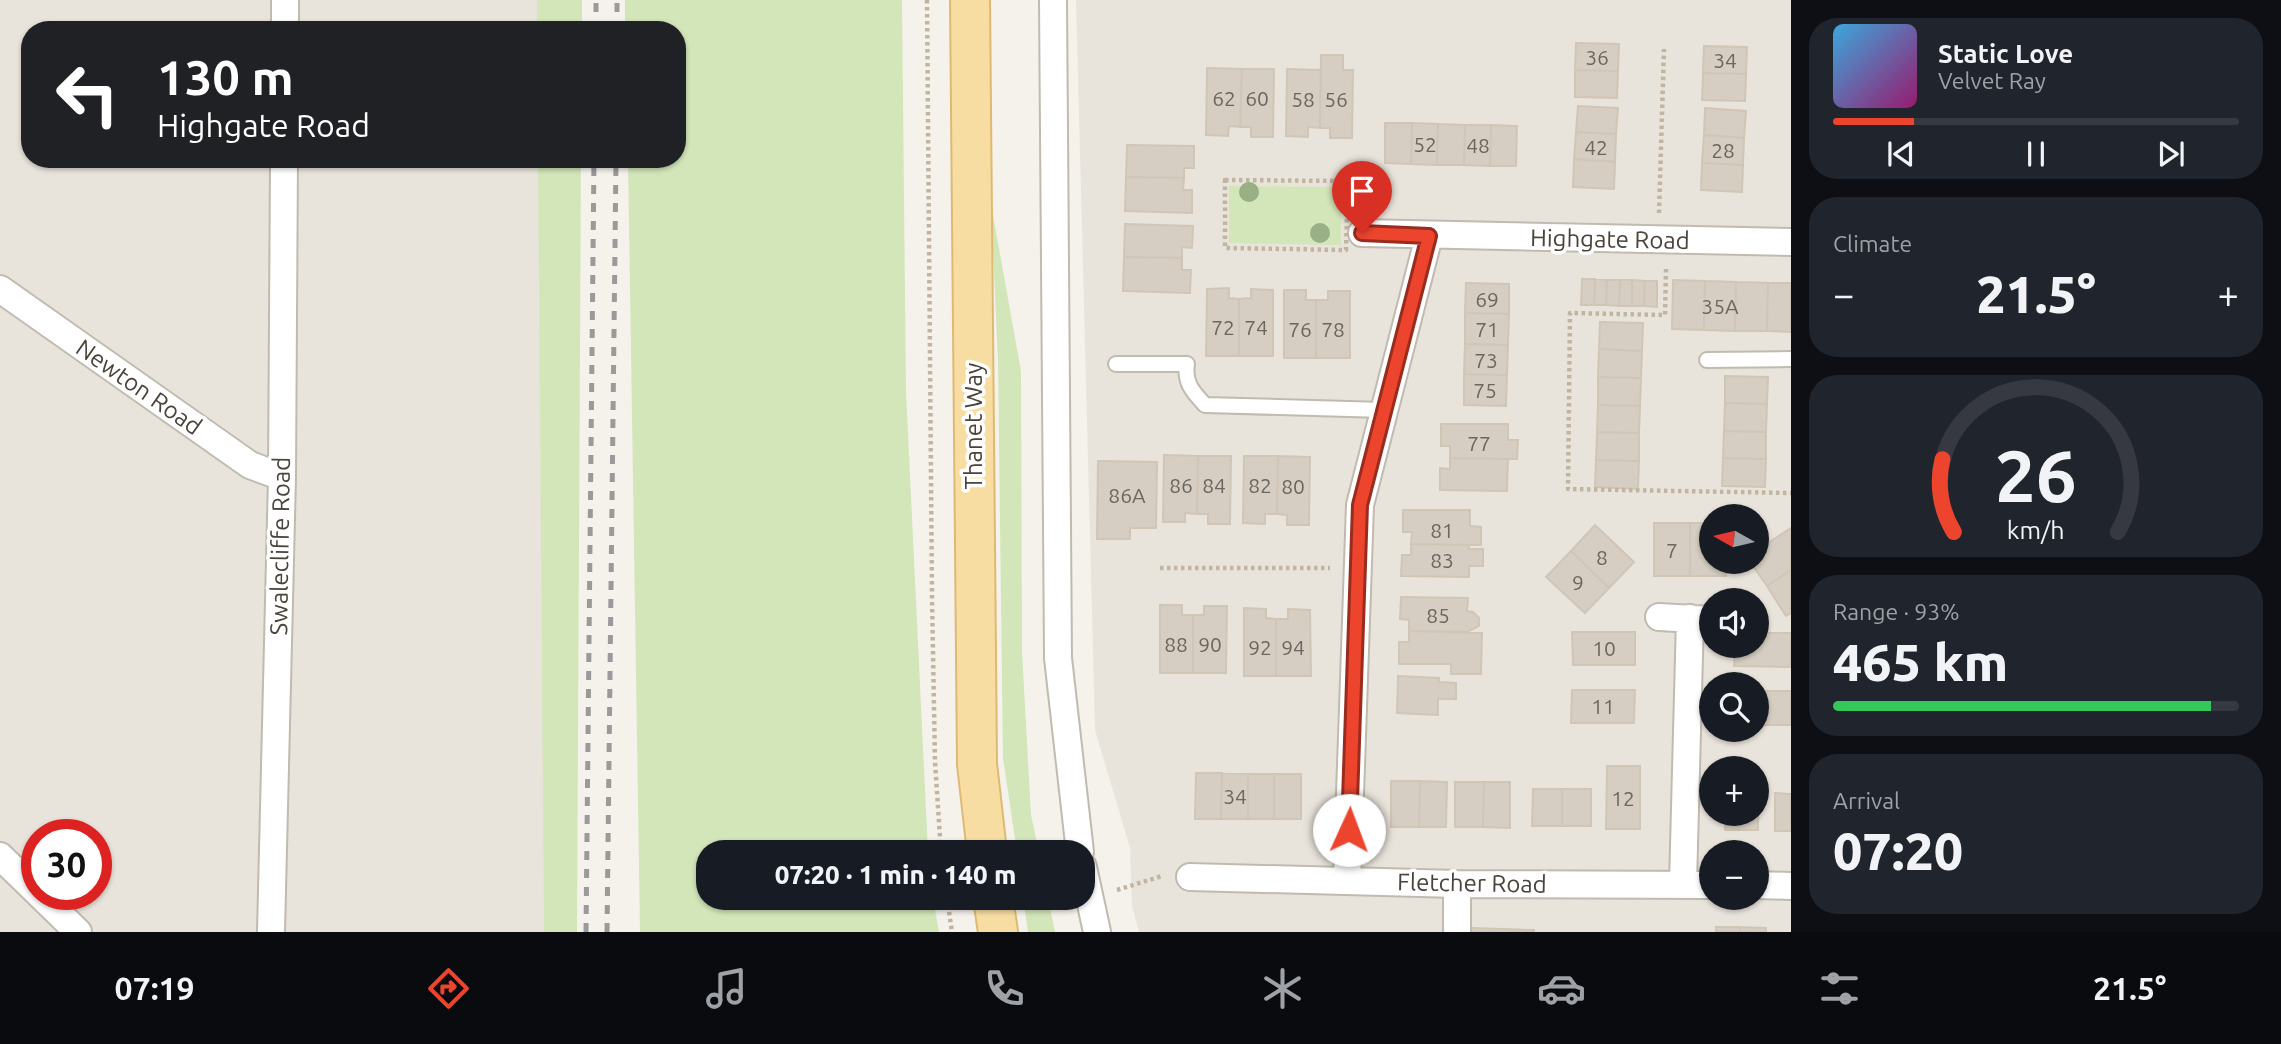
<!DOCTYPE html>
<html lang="en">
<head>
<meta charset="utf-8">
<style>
  body { margin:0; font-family:Ubuntu,sans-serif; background:#20242c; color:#f1f3f6; height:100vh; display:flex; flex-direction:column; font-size:26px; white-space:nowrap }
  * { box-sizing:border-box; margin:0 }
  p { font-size:23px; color:#9ea1a6 }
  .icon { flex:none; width:38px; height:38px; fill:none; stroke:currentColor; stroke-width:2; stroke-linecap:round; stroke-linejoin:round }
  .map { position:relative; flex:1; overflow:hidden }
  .panel { display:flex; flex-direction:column; gap:18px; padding:18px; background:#0d0f14; width:490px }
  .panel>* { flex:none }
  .banner { position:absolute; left:21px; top:21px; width:665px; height:147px; border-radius:28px; box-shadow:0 2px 5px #0004; background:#202124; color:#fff; overflow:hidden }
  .needle { width:46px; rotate:278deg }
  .fabs { position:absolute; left:1699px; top:504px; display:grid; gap:14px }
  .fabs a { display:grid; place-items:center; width:70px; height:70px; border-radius:50%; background:#171b24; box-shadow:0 2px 5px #0004; font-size:35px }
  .speed { position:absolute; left:21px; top:819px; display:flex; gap:14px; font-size:35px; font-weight:700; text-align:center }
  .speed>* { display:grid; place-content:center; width:91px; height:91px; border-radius:50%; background:#171b24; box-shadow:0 2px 5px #0004; line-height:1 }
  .speed .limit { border:10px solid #d22; background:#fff; color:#111 }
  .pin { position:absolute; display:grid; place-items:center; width:60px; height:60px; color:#fff; margin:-72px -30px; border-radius:50% 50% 50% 0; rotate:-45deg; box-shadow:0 0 7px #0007 }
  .pin .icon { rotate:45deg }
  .me { position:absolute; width:77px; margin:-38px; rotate:2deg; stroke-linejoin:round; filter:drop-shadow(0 0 5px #0008) }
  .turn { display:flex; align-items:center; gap:24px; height:147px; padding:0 21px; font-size:32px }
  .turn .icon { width:91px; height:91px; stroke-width:2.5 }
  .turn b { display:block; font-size:49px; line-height:60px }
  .big { font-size:52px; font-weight:800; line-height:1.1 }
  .panel .card { flex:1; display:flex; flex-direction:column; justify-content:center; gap:10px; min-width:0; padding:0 24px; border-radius:28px; background:#20242c }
  .panel .dial { align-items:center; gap:0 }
  .dial svg { height:182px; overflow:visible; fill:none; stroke:#363941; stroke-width:7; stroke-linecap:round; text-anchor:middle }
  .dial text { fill:#f1f3f6; stroke:none }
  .song { display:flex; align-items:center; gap:21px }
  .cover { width:84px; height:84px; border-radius:10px; background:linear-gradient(135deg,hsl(200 70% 55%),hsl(320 70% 35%)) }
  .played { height:7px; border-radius:4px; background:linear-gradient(90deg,#ec442d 20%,#363941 20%) }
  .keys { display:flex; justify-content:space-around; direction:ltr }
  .heat { display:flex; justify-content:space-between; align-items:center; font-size:38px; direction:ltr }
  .charge { height:10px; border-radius:5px; background:linear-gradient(90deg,#34c759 93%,#363941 0) }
  .trip { position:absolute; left:696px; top:840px; width:399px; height:70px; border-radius:28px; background:#171b24; box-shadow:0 2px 5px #0004; font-weight:800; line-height:70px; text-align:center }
  .menu { display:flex; height:112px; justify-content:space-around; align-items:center; background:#090b0e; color:#9ea1a6 }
  .menu .icon { width:49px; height:49px }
  .menu .selected { color:#ec442d }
  .menu b { font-size:32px; color:#f1f3f6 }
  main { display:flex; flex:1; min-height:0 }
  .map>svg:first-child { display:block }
  .residential { fill:#e9e4db; fill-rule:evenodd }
  .green { fill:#d3e6b9 }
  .building { fill:#d6cec2; stroke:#d1c5b6; stroke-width:2 }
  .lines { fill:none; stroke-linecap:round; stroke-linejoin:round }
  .service-casing { stroke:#c0baaf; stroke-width:18 }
  .minor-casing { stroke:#c0baaf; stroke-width:30 }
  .primary-casing { stroke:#ddba73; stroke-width:42 }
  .path { stroke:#c1b5a1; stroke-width:4.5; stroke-dasharray:3.5 3.5; stroke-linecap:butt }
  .service { stroke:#fff; stroke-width:14 }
  .minor { stroke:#fff; stroke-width:26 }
  .primary { stroke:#f8dda3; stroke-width:38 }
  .rail { stroke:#9a9a9a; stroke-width:5; stroke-dasharray:9 9; stroke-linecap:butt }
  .tree { fill:#99af85 }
  .route-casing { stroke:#992c1d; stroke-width:18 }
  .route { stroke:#ec442d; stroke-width:12 }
  .labels { text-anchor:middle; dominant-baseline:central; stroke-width:7; stroke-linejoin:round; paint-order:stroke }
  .number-label { font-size:21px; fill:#6c665c }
  .street-label { font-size:24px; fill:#49433a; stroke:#fff }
</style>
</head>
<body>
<main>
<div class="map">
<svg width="1791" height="932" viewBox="0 0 1791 932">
  <rect width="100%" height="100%" fill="#f5f2ec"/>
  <path class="residential" d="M0,0H552V30H30V159H551L548,932H0ZM37,835H96V894H37Z
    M1076,0H1791V932H1139L1132,906L1130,848L1095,730ZM1712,516H1757V562H1712ZM1712,600H1757V646H1712ZM1712,684H1757V730H1712ZM1712,768H1757V814H1712ZM1712,852H1757V898H1712Z"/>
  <path class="green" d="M537,0H582V30H537Z
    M625,0H902L906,391L928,852H709V898H933L939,932H640L628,159H677V30H625Z
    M538,159H581L577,932H544Z
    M1229,186L1341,187V245L1229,243Z
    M991,204L1021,371L1022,651L1031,815L1039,852H1017L1003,758L998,362Z
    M1023,898H1048L1055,932H1028Z"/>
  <path class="building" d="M1576,43L1619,44L1618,71L1575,70Z
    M1704,46L1747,47L1746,74L1703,73Z
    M1321,55H1343V70H1353L1352,138H1330V128H1320Z
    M1207,68L1242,69L1240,127L1229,126L1228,136L1206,135Z
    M1242,69H1274L1273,137H1251V127H1240Z
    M1287,69L1321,70L1320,128L1308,127V137L1286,136Z
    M1575,70L1618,71L1617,98L1575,97Z
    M1703,73L1746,74L1745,101L1702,100Z
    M1578,106L1618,108L1616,134L1576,132Z
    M1705,108L1746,111L1744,138L1704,135Z
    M1385,123H1412L1411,164L1385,163Z
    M1412,123L1438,124L1437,165L1411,164Z
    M1438,124L1465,125L1464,165H1437Z
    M1465,125H1491L1490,166L1464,165Z
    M1491,125L1517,126L1516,166H1490Z
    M1576,132L1616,134L1615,162L1574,159Z
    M1704,135L1744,138L1743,165L1702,163Z
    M1127,145L1194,146V168H1184V178L1126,177Z
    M1574,159L1615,162L1614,189L1573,187Z
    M1702,163L1743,165L1742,192L1701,190Z
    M1126,177L1184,178L1183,190H1192V213L1125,211Z
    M1125,224L1193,226L1192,248L1182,247V258L1124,257Z
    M1124,257L1182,258V270H1191L1190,293L1123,291Z
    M1582,279H1595L1594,305H1581Z
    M1595,279L1607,280L1606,305H1594Z
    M1607,280H1620L1619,306L1606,305Z
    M1620,280H1632V306H1619Z
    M1632,280L1645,281L1644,306H1632Z
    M1673,280L1705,281L1704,330L1672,329Z
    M1645,281H1657V307L1644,306Z
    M1705,281L1736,282L1735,331L1704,330Z
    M1736,282L1768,283L1767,331H1735Z
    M1466,283L1509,284V314L1465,313Z
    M1768,283H1791V332L1767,331Z
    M1229,288V298L1239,299V356H1206L1207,289Z
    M1251,289L1273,290V356H1239V299L1251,298Z
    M1284,290H1306V300H1316V358H1284Z
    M1328,291H1350V358H1316V300H1328Z
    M1465,313L1509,314L1508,345L1465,344Z
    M1600,322L1643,323L1642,351L1599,349Z
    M1465,344L1508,345L1507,375L1464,374Z
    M1599,349L1642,351L1641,378L1598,377Z
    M1464,374L1507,375L1506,406L1464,405Z
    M1725,376L1768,377L1767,404L1725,403Z
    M1598,377L1641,378L1640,406L1598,405Z
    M1725,403L1767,404L1766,432L1724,431Z
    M1598,405L1640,406L1639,433L1597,432Z
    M1441,424H1508V440H1518L1517,459L1450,458V446H1441Z
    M1724,431L1766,432V459L1723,458Z
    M1597,432L1639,433V461L1596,460Z
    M1164,455L1198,456L1197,514L1185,513V522H1163Z
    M1198,456H1231L1230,524H1208V514H1197Z
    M1244,456H1278L1277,514H1265V524L1243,523Z
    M1278,456L1310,457L1309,525H1287V515L1277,514Z
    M1450,458L1508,459L1507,491L1440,490V468L1450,469Z
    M1723,458L1766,459L1765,487L1722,486Z
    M1596,460L1639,461L1638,489L1595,487Z
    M1098,461L1157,462L1156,528H1130V539H1097Z
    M1403,510H1470V526L1481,527V545L1411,544L1412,532H1403Z
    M1654,523H1690V576H1654Z
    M1690,523H1712V562H1726V576H1690Z
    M1595,525L1634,562L1609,588L1571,551Z
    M1791,528V570L1767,586L1750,562H1757V550Z
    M1411,544L1469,545V549H1483V566H1469V577L1401,576L1402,555H1411Z
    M1571,551L1609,588L1585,613L1546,577Z
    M1791,570V613L1786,616L1767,586Z
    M1401,597L1468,598L1467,611L1473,612L1479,618V626L1467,632L1409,631V620L1400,619Z
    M1160,605H1182V615H1193V673H1160Z
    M1204,606H1227L1226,673H1193V615H1204Z
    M1244,608L1266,609V618L1276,619V676H1244Z
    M1288,609L1310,610L1311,676H1276V619H1288Z
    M1409,631L1482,633L1481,674H1451V664H1399V642H1409Z
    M1572,632H1635V665H1573Z
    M1757,633H1791V667L1734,666L1735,646H1757Z
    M1398,676L1439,678V682L1456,683V699H1438V715L1397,713Z
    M1572,690H1635L1634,723H1571Z
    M1757,691H1791V725H1757Z
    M1607,766H1640V829H1606Z
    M1725,767H1759L1758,830H1725V814H1757V768Z
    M1196,773H1222L1221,819H1195Z
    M1222,773L1248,774V819H1221Z
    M1248,774H1274V819H1248Z
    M1274,774H1301V819H1274Z
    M1391,781H1420L1419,827H1391Z
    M1420,781L1447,782L1446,827H1419Z
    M1455,782H1484L1483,827H1455Z
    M1484,782H1510V828L1483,827Z
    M1533,789H1562V826H1532Z
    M1562,789H1591V826H1562Z
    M1775,793L1791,794V831H1775Z
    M1716,927H1740V932H1716Z
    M1740,927L1766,928V932H1740Z
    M1472,928L1534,930V932H1472Z"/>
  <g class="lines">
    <defs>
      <path id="service" d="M1707,360L1791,359
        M1116,364H1187C1184,383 1193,392 1205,405L1384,410"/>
      <path id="minor" d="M1053,0L1058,658L1080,852
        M285,30V0
        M1362,233L1791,242
        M0,289L250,465L282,477
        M1659,617L1712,620
        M0,856L37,892
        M1083,867L1097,932
        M1190,877L1457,884L1712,885
        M1347,881L1360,505L1429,236
        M1683,884L1690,618
        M1757,885L1791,886
        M39,894L78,932
        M271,932L282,477L284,159
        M1457,932V884"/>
      <path id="primary" d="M970,0L977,764L987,852
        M993,898L998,932"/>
    </defs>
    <use href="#service" class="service-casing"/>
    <use href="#minor" class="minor-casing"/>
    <use href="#primary" class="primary-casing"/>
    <path class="path" d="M927,0L932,597L935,762L941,852
      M1225,180L1348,181L1346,250L1225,248Z
      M1659,213L1664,49
      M1666,269L1665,315L1570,313L1568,489L1791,493
      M1160,568H1330
      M1117,890L1162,876
      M947,898L952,932"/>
    <use href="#service" class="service"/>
    <use href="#minor" class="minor"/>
    <use href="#primary" class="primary"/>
    <path class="rail" d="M596,30V0
      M617,30V0
      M586,932L594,159
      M607,932L616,159"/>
  </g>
  <g class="tree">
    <circle cx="1249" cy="192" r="10"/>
    <circle cx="1320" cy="233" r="10"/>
  </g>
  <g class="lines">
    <defs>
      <path id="route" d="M1349,830L1360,505L1429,236L1362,233"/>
    </defs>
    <use href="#route" class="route-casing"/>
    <use href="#route" class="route"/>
  </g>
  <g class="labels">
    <g class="number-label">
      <text x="1597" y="57">36</text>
      <text x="1725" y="60">34</text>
      <text x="1224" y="98">62</text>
      <text x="1257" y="98">60</text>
      <text x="1303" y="99">58</text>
      <text x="1336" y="99">56</text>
      <text x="1425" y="144">52</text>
      <text x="1478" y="145">48</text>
      <text x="1596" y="147">42</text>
      <text x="1723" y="150">28</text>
      <text x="1487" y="299">69</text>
      <text x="1720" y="306">35A</text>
      <text x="1223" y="327">72</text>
      <text x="1256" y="327">74</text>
      <text x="1300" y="329">76</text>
      <text x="1333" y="329">78</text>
      <text x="1487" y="329">71</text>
      <text x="1486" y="360">73</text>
      <text x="1485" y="390">75</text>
      <text x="1479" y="443">77</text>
      <text x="1181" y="485">86</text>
      <text x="1214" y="485">84</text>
      <text x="1260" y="485">82</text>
      <text x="1293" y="486">80</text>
      <text x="1127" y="495">86A</text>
      <text x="1442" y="530">81</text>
      <text x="1672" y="550">7</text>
      <text x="1602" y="557">8</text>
      <text x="1442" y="560">83</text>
      <text x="1578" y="582">9</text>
      <text x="1438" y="615">85</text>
      <text x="1176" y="644">88</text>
      <text x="1210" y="644">90</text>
      <text x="1260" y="647">92</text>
      <text x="1293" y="647">94</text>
      <text x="1604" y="648">10</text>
      <text x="1603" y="706">11</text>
      <text x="1235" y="796">34</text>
      <text x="1623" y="798">12</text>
    </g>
    <g class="street-label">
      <text transform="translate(1610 239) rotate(1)">Highgate Road</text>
      <text transform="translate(139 387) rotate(35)">Newton Road</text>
      <text transform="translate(973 426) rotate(-90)">Thanet Way</text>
      <text transform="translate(280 546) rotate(-89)">Swalecliffe Road</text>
      <text transform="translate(1472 883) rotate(1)">Fletcher Road</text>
    </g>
  </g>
</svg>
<div class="fabs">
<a><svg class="needle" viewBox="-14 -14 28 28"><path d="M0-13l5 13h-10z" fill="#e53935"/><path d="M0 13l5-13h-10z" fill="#9ea1a6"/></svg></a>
<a><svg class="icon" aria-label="sound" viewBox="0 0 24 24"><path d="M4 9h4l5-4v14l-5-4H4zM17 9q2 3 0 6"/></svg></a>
<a><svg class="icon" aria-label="search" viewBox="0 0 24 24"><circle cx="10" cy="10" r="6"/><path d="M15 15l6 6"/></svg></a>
<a>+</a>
<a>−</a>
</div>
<div class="speed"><div class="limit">30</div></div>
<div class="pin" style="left:1362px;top:233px;background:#d93025"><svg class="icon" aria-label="arrive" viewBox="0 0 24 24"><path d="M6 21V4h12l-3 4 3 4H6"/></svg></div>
<svg class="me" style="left:1349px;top:830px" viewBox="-20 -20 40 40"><circle r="19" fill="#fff"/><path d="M0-13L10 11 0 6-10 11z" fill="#ec442d"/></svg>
<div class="trip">07:20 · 1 min · 140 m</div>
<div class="banner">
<div class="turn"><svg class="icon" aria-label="left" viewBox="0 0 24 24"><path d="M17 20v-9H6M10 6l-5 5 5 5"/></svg><div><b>130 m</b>Highgate Road</div></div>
</div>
</div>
<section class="panel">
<div class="card">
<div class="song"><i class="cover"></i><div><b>Static Love</b><p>Velvet Ray</p></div></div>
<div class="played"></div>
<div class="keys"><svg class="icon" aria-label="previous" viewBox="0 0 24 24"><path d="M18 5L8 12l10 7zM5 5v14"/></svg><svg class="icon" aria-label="pause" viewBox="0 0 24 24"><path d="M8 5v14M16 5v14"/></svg><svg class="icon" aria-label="next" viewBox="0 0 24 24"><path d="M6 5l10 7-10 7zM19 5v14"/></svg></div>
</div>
<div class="card"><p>Climate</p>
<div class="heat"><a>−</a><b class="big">21.5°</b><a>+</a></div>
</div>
<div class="card dial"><svg viewBox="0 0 100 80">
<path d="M14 69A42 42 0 1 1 86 69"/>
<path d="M14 69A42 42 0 0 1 9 37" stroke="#ec442d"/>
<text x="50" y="56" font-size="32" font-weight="700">26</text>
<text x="50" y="72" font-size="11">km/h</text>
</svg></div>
<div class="card"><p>Range · 93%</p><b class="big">465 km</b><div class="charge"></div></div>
<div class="card"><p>Arrival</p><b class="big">07:20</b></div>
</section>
</main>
<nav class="menu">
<b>07:19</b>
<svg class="icon selected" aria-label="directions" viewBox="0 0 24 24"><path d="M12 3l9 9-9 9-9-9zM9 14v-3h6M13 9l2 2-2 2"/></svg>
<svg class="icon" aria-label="music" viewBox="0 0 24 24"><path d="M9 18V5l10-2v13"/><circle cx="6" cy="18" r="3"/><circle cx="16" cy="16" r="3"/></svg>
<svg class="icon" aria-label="phone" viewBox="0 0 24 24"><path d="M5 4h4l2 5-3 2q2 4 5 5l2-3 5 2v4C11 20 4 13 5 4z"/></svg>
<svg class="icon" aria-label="climate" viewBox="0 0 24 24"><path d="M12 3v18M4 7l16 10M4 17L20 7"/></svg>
<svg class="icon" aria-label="car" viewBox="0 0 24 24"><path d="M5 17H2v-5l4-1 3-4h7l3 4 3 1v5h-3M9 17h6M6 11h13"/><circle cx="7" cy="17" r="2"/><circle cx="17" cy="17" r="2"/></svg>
<svg class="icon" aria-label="filters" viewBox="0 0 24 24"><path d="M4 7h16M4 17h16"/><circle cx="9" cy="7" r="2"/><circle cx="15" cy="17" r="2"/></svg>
<b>21.5°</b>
</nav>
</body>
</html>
